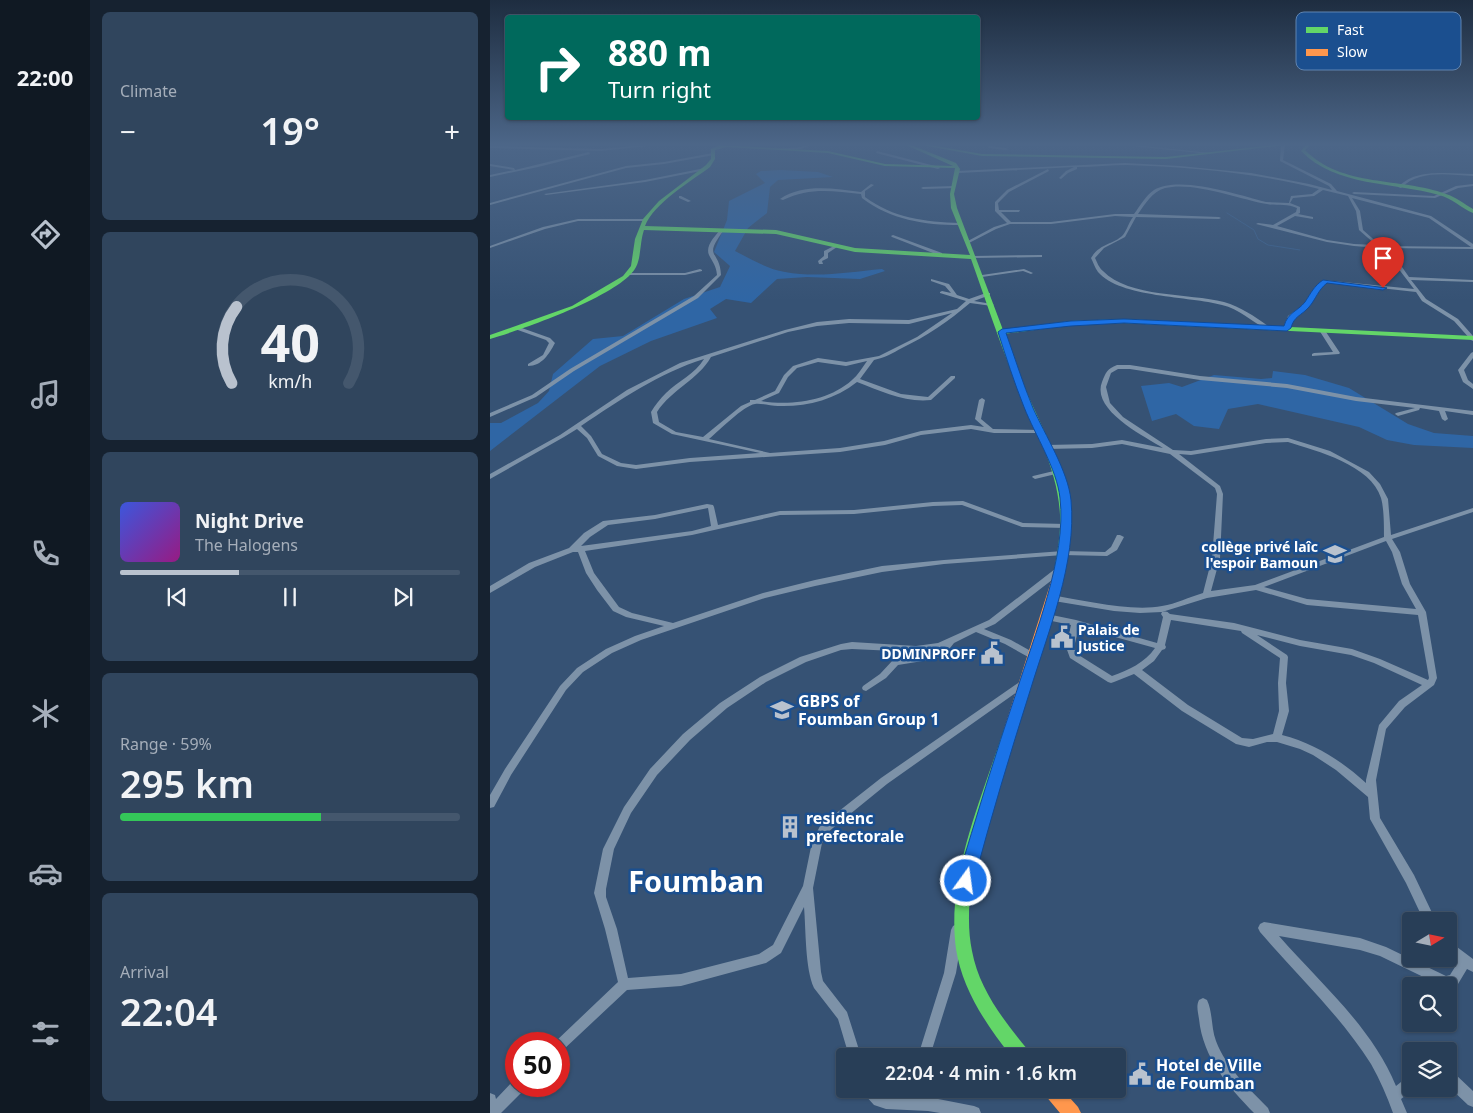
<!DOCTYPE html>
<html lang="en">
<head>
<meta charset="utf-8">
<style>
  body { margin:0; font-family:"Noto Sans",sans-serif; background:#30455d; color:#f1f3f6; height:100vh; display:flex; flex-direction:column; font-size:19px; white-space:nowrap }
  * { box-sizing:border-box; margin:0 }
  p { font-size:16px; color:#a5aeba }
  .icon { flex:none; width:28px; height:28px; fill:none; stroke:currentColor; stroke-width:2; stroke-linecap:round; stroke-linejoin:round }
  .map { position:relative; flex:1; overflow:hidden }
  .side { display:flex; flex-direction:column; gap:12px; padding:12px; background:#162230; width:400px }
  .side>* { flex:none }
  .top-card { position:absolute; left:15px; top:15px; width:475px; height:105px; border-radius:5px; box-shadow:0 1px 4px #0004,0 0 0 1px #44576d; background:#00695c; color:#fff; overflow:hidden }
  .needle { width:32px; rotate:80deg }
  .tools { position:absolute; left:912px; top:912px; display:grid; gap:10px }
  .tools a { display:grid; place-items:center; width:55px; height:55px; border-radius:5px; background:#283e57; box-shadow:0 1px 4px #0004,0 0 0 1px #44576d; font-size:25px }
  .speed { position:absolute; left:15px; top:1032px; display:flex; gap:10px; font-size:25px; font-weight:700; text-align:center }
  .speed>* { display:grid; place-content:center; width:65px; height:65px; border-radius:50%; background:#283e57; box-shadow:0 1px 4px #0004,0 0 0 1px #44576d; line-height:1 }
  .speed .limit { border:8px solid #d22; background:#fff; color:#111 }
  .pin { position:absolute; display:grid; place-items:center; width:42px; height:42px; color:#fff; margin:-51px -21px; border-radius:50% 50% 50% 0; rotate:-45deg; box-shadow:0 0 5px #0007 }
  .pin .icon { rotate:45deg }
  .me { position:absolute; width:55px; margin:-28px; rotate:14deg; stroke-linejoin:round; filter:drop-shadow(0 0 4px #0008) }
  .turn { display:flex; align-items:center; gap:18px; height:105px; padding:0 20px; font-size:22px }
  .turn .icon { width:65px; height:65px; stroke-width:2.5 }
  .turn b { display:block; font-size:35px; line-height:42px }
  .big { font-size:38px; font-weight:600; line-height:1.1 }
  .side .widget { flex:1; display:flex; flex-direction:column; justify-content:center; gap:8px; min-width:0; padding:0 18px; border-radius:8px; background:#30455d }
  .side .dial { align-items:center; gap:0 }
  .dial svg { height:130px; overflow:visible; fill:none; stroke:#44576d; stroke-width:7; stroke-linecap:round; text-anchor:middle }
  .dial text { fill:#f1f3f6; stroke:none }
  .song { display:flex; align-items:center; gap:15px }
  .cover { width:60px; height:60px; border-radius:8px; background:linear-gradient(135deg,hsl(230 70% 55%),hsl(310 70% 35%)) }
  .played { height:5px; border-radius:2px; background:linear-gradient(90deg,#b9c2ce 35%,#44576d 35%) }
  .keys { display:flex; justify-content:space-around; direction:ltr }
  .heat { display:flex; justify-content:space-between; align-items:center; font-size:28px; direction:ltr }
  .charge { height:8px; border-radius:4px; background:linear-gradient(90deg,#34c759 59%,#44576d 0) }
  .trip { position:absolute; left:346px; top:1048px; width:290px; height:50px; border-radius:5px; background:#283e57; box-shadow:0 1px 4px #0004,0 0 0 1px #44576d; font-weight:600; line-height:50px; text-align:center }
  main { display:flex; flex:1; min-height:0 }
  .menu { display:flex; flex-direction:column; width:90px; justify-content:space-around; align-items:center; background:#101923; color:#a5aeba }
  .menu .icon { width:35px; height:35px }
  .menu .selected { color:#b9c2ce }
  .menu b { font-size:22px; color:#f1f3f6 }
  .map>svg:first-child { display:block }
  .green { fill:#2f66a5 }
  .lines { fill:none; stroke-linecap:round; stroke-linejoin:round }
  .stream { stroke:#3b618d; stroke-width:1 }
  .street { fill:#7d92a8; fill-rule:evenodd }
  .fast { fill:#63d668; fill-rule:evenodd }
  .slow { fill:#ff974d; fill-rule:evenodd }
  .route { fill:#1a73e8; stroke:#114b97 }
  .labels { text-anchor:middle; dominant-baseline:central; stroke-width:5; stroke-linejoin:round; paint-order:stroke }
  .poi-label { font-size:14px; font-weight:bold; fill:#fff; stroke:#1b4f8f; text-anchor:end }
  .near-poi-label { font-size:16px; font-weight:bold; fill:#fff; stroke:#1b4f8f; text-anchor:start }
  .near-town-label { font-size:29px; font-weight:bold; fill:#fff; stroke:#1b4f8f }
  .key { fill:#1b4f8f; stroke:#5f84b1; stroke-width:1 }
  .key-label { font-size:14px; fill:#fff }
</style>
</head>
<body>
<main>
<nav class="menu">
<b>22:00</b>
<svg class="icon selected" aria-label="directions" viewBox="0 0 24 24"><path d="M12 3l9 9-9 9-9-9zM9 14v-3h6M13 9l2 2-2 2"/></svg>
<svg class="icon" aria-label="music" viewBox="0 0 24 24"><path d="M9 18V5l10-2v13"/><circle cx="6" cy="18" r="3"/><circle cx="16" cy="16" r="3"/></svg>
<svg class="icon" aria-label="phone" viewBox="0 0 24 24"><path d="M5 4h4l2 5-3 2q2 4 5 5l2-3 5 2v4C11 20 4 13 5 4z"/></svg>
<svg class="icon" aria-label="climate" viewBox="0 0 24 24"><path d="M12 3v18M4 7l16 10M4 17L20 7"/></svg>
<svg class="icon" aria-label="car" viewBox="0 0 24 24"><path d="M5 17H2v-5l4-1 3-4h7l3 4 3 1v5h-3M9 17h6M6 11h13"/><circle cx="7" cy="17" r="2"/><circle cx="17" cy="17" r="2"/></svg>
<svg class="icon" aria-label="filters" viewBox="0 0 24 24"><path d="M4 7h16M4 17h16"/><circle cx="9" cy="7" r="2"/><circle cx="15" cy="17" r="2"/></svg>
</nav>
<section class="side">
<div class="widget"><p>Climate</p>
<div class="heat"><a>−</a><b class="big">19°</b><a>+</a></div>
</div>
<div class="widget dial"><svg viewBox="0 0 100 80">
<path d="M14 69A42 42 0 1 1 86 69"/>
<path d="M14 69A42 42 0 0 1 17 22" stroke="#b9c2ce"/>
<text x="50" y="56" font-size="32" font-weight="700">40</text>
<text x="50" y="72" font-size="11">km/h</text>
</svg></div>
<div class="widget">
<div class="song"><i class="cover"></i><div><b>Night Drive</b><p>The Halogens</p></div></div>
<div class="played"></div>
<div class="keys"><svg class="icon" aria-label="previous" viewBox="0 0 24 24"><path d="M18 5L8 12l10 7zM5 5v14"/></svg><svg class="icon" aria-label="pause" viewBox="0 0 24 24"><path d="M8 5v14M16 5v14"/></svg><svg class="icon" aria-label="next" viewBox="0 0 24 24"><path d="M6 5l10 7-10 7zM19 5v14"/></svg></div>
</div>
<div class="widget"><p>Range · 59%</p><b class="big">295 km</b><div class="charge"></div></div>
<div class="widget"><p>Arrival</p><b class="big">22:04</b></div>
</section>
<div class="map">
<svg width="983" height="1113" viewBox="0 0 983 1113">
  <rect width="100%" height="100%" fill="#365274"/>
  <path class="green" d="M291,170L328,172L343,177L288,180L280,187L277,213L258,228L245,251C261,259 277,269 295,272C327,278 360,272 392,269L395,271L370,279L317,277L287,279L261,303L236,299L220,309L227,318L161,341L110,366L0,451V423H11L48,403L59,391L63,374L103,339L133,336L194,299L230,287L240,266L224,252L237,220L239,201L275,183L266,174L271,171Z
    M783,371L815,375L859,388L918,424L944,433L983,436V448L924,445L897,440L869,427L768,404L738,409L729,429L704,426L686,414L662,421L651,386L679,383L692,387L724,375L771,379L782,378Z"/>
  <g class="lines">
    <path class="stream" d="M737,213L764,230L768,239L778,245L810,250"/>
    <path class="street" d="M157,145H166L111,151L0,148V146L111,149Z
      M317,145H321L311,149L289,150L287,149L311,147Z
      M634,145H643L721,153L719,154Z
      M791,145H795L793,160L841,184L847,191L941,216L983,244V249L894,248L905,257L919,277L983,280V282L921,280L936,299L968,319L983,336V341L981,340L964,321L932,301L926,292L836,282L829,289L819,306L802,318L799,329H795L794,328L798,316L815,304L825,287L833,280L924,289L901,259L889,248L864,246L837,242L766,224L768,223L783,225L806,212L807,208C797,203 787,206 777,204C749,199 703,181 675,188C662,192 655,204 648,214L729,217L731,218L729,219L646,217L635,237L614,248L605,258C607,262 609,268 613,271C639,298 699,293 734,302C751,307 764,316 778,326V328L776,329C761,321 749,309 732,305C700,296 630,298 608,272C605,268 603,262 601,258C610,243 623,245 633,235C637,230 639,222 643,217L625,216L561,224H520L506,229L479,243L476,242L504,227L517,223L505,211V202L517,190L558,169L559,171L519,192L508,203L509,210H530L529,212H511L521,222H561L625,214H644C650,206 656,195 664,190C690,175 748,195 776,202L799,203L801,196L822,194L829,189C768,173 700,167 637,165C620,165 604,167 587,167V169L578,173L571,179L569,178L576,171L584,167L468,173L467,171L635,163L690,166L761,173L819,184L842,190L839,186L790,161ZM833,190L858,196L866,211L869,230L886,245L864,244L837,240L787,226L805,216L823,219V217L808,214L810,213V207L800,203L803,198L824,196ZM862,198L939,218L981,247L891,246L873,230L870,211Z
      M499,146L516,148L518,149L516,150L498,148Z
      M387,151L449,167L450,168L448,169L386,153Z
      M99,152L100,154L48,167L0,177V175L24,170L0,166V164L24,168L25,170Z
      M223,153L224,155L174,164L136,168L0,205V203L136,166L174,162Z
      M215,168L216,170L155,182L56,195L54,194L155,180Z
      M954,173L983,174V176C959,175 930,169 911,188L908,187C921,174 937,173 954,173Z
      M381,184L384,185L375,191V197C403,218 435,222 470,223L472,224L470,225C434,225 401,220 372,198L371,194C343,191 319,187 293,200L290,199C314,183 344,189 371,192Z
      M983,184V186L968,188L945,198L864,194L862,193L864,192L944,196L966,186Z
      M464,186L465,188L433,189L431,188L433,187Z
      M189,196H191L201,201L198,202L189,198Z
      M88,219H155L157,220L155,221H88L55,229L0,248V246L53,227Z
      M231,229L234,230C212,259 230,249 231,275L208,298L84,371L46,397L0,417V413L42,395L80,369L204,296L227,275C226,265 223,263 219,255C215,246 225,236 231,229Z
      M403,235L452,253V254L448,255L402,237L401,236Z
      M344,246L347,247L338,253V258L332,261L333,264H329L328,261L334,256V251Z
      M550,255H552V257L483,258L481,257L483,256Z
      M210,269L212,270V271L195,275H138L136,274L138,273H195Z
      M534,269L543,273L541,274L533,271L492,277L490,276L492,275Z
      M441,279L459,284L467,295L479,299L496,293H500V295L484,301L502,304L504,305L502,306L480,303C459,321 437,336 412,348C403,353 394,358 384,360L370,379L411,394L438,397L461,376H465V378L441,400C416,403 390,391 367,382C344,400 316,407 288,406C281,406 271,403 265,404C253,406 230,430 219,439L280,453L350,448L394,441L431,431L481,425L494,427L485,419L489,400L492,398L495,400L491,419L503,429L549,430L552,432L551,433H504L481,429L431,435L395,445L350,452L200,462L146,469L127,466L108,456L97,438L87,429L74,437L0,479V474L70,435L137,390L190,363L295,330L327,322L359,319L419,320L467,309L476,301L450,293V292L452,291L461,293L455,286L441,281ZM462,313L427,337L389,356L356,362L328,358L303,366L294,375L285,391L265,400H260V402L251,406L213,437L186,432L169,422L167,412C182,389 208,380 221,357L298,332L327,326L359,323L419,324ZM214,359C205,374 188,381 176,393C170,399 165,405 161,412L163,423L182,434L270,453L200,458L146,465L131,463L112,454L101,436L91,426C130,400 169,373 214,359ZM377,361C372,368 368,375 362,380C339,401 301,406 271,401L289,393L298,377L307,368L328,362L356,366Z
      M25,327H29L60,338L65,343C59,354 52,366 38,366V364L53,355L59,343L56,340L25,329Z
      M830,329H834L850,353L849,354L822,356V354L824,353L843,352L829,330Z
      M983,352V358L974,370L978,380L983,384V389L973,382L968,370L981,353Z
      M627,365H640L710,376L797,384L866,397L983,411V415L955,411L958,419L955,421L952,419L949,411L930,408L929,410L908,416L905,414L906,413L925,408L866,401L797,388L710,380L640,369H628L621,373L616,387L620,403L633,417L683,450L701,451L776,439L798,438L840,451L879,472L890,484L898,499L901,535L983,508V512L902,539L910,552L920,584L936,612L947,678L944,685L915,707L896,729L886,780L890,818L924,875L946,921H934L916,883L880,819L878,797L846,770L823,755L810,749L787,742H777L759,747L746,744L692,711L644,674L624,682L621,683L618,682L580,658L576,647L581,625L557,620L554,619L553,617L554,615L557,614L586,620L667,643L673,617L671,614L672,612C676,611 677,611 680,614L744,623L810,640L862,649L890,659L938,680L939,678L928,615L817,605L766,590L717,598L672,612L650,613L624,611L558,600L557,598L561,595C592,600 641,612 672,606C686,604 699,597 713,593L722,558L727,494L725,488L680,454L632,444L602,448L557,449L554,447L557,445L602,444L632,440L673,448C654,436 601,410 612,382C616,372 617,369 627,365ZM798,442C827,451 881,465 891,498C894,508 894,526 894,537L765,585L721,591L730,558L733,494L730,486L689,454L701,455L776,443ZM896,541L902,552L912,584L926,609L817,599L774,587ZM681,620L751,631L752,633L790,658L788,683L789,711L783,734L763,739L752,738L698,705L652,670L664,661L672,650L675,649L676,647L675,645ZM589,627L665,648C655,663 638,670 622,676L587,654L584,647ZM767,635L810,646L861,655L884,663L932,685L909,701L889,725L876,780V783C852,761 824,743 792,735L799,711L796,683L798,657L797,655Z
      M568,470L571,472L570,473L545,479L542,477L543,476Z
      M473,501L533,523L576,524L580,526L576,528L532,527L472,505L443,506L364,514L290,515L202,535L95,551L104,573L129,607L142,613L183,623L273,593L325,580L392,566L454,560L573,551L615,552L621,547L627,535H630L634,537L627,550L617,556L573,555L454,564L392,572L325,586L275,598L151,640L122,653L93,672L76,690L21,775L4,807L0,808V795L15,769L70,686L87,668L116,649L145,636L174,626L136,617L123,611L107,590L96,573L88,552H83L45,567L0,593V586L39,563L79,548L94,533L113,521L165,515L217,504L223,505L224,507L228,525L290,511L364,510L443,502ZM218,508L221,526L202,531L91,546L100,537L118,525L165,519Z
      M568,568L572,571L571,573L505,624L494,629L521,640L546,654L547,656L546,658H540L515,644L486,632L464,643L456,653L445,659L408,665L396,678L376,691L373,690L372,688L373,686L390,674L403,660L440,654L451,648L426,652L362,649L351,650L316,662L276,682L237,708L200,740L167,775L141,813L124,849L116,889V897L127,929L138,978L191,974L269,954L283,945L313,886L322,842L330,826L391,778L531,681L534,680L537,681L538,683L537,685L397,784L338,832L332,843L323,888L331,972L333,981L357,1012L371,1056H359L348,1019L324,988C315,968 316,930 314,907L291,953L276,963L191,986L137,990L73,1050L69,1052V1044H64L65,1042L128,982L115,929L104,893L113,849L134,807L160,769L193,734L230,703L270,677L310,657L351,644L362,642L426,646L448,643L499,620L565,569Z
      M774,922L870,938L896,947L956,976L960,975L968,962L959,955V942L963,944L983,959V972L977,969L968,984L959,987V986H952L890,956L870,950L789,936C830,983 882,1027 906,1086L916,1078L921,1077V1089H924L911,1099L917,1113H903C897,1096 890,1080 881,1064C850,1015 807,975 770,932L768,928L770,924Z
      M467,924L471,926L473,930L466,973L440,1056H428L454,973L461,930L463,926Z
      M713,998L717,1000C723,1013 721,1028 726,1041C736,1068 759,1088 778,1108L780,1113H764C738,1086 713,1058 709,1019C708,1012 706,1006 709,1000Z
      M959,1072L964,1073L983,1091V1107L978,1105L959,1087Z
      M26,1080V1086H34L33,1091L11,1113H0V1093L5,1095L6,1099L23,1081Z
      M372,1089H388L393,1095L405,1096L410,1089H423L420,1097H438L484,1106L489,1108L491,1113H450L438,1111L396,1109L384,1105L374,1094Z"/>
    <path class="fast" d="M226,145L338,151L395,164L463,166L416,145H421L466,163L470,169L464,194L467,208L513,330L581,321L634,319L983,336V340L634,323L581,325L514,334C523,357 531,380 541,402C557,438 577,474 580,515C581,534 577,553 574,572L569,575L564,572C567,553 571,534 570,515C568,467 541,422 524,378C508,338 495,298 481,259L365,252L286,234L154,230C150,241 151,258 146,267C132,295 31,330 0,339V335L82,306L133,276L141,266L145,239L153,219L169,201L216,165L221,159V149L228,146ZM236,147L338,153L395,166L465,168L460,194L461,208L480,255L365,248L286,230L155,226C164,203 200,182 220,167L225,159V150Z
      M432,145H440L492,154L676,157L784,145H795L676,159L492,156Z
      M816,145H820L815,150C852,188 911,177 956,194C966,197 974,204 983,209V213C971,208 962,198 949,195C904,182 846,187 811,151Z
      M520,724L524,725L526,729C506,794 468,883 482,951C489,989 514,1021 538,1050L540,1056H521C497,1026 472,989 466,949C456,876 492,798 514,729L516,725Z"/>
    <path class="slow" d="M569,569L574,572L526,729L524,733L520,734L516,733L514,729L564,572Z
      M552,1089H572L588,1107L591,1113H570L555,1095Z"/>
  </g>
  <linearGradient id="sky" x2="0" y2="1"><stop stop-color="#1e2d40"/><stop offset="0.48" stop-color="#4c6688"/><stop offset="1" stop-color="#4c6688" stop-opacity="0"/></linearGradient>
  <rect width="983" height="301" fill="url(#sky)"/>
  <path class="route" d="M833,280L897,288L893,290L837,283C828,290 826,299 819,307C811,316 804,316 801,328L797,331L634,323L581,326L516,333C525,358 533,384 543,408C555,435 578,471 581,500C587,562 558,632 540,691C520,754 501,817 484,881L481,886L476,889L470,886L467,881C486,818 505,755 526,693C544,636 577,557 570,498C567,469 545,435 534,407C524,382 516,357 508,332L512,329L581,321L634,319L794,326C798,312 807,312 815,302C821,293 824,286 833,280Z"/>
  <defs>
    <symbol id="school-bare" viewBox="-9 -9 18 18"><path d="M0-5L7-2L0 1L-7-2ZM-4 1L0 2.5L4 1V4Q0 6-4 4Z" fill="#b9c2ce" stroke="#1b4f8f" stroke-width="2.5" paint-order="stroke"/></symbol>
    <symbol id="civic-bare" viewBox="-9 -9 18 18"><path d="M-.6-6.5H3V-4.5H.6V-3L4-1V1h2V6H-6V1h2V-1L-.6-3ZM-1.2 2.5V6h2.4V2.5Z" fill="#b9c2ce" stroke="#1b4f8f" stroke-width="2.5" paint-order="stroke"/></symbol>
    <symbol id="building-bare" viewBox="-9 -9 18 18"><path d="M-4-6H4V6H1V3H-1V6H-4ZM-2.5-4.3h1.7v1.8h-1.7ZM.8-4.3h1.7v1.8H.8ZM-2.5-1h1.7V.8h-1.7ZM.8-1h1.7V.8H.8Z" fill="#b9c2ce" stroke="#1b4f8f" stroke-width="2.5" paint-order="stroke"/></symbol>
  </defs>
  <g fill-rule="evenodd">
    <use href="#school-bare" x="829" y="538" width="32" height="32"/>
    <use href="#civic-bare" x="556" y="621" width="32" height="32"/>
    <use href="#civic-bare" x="486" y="637" width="32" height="32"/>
    <use href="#school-bare" x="276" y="694" width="32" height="32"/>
    <use href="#building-bare" x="284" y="811" width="32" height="32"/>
    <use href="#civic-bare" x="634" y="1058" width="32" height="32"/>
  </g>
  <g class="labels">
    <g class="poi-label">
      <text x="828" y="546">collège privé laîc<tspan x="828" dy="16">l'espoir Bamoun</tspan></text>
      <text x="588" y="629" text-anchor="start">Palais de<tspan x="588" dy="16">Justice</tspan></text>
      <text x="486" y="653">DDMINPROFF</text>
    </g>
    <g class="near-poi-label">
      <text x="308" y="701">GBPS of<tspan x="308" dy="18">Foumban Group 1</tspan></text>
      <text x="316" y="818">residenc<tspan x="316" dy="18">prefectorale</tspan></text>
      <text x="666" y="1065">Hotel de Ville<tspan x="666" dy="18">de Foumban</tspan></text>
    </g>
    <g class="near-town-label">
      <text x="206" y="880">Foumban</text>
    </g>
  </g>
  <rect x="806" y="12" width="165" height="58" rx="8" class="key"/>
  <rect x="816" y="27" width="22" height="6" fill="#63d668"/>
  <rect x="816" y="49" width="22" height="7" fill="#ff974d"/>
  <g class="key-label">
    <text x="847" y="35">Fast</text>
    <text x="847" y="57">Slow</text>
  </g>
</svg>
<div class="tools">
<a><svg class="needle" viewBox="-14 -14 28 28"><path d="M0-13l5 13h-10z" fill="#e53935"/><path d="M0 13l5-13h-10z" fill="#a5aeba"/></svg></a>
<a><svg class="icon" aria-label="search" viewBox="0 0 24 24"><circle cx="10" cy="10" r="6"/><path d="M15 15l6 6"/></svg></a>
<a><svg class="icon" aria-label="layers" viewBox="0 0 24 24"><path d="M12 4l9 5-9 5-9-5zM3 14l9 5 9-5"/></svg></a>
</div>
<div class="speed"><div class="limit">50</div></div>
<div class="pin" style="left:893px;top:288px;background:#d93025"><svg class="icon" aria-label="arrive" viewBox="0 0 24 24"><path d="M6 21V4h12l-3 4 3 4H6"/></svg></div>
<svg class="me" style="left:476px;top:881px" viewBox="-20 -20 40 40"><circle r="17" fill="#1a73e8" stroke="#fff" stroke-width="3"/><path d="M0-11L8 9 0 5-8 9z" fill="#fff"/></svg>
<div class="trip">22:04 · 4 min · 1.6 km</div>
<div class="top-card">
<div class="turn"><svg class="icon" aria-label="right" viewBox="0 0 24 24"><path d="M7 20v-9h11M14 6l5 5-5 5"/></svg><div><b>880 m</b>Turn right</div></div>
</div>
</div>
</main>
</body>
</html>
